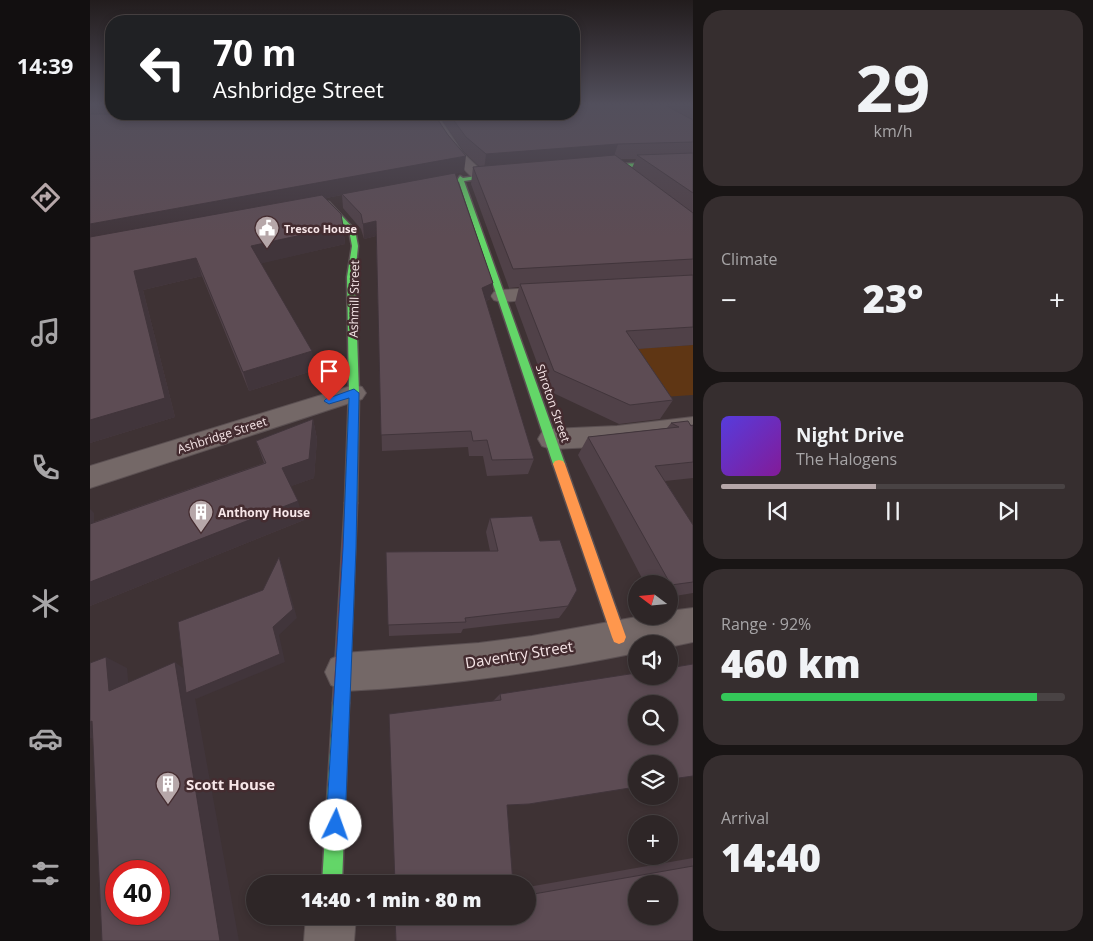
<!DOCTYPE html>
<html lang="en">
<head>
<meta charset="utf-8">
<style>
  body { margin:0; font-family:"Open Sans",sans-serif; background:#362e2f; color:#f1f3f6; height:100vh; display:flex; flex-direction:column; font-size:19px; white-space:nowrap }
  * { box-sizing:border-box; margin:0 }
  p { font-size:16px; color:#a7a5a7 }
  .icon { flex:none; width:28px; height:28px; fill:none; stroke:currentColor; stroke-width:2; stroke-linecap:round; stroke-linejoin:round }
  .map { position:relative; flex:1; overflow:hidden }
  .sheet { display:flex; flex-direction:column; gap:10px; padding:10px; background:#191515; width:400px }
  .sheet>* { flex:none }
  .guide { position:absolute; left:15px; top:15px; width:475px; height:105px; border-radius:20px; box-shadow:0 2px 8px #0003,0 0 0 1px #494344; background:#202124; color:#fff; overflow:hidden }
  .needle { width:32px; rotate:286deg }
  .fabs { position:absolute; left:538px; top:575px; display:grid; gap:10px }
  .fabs a { display:grid; place-items:center; width:50px; height:50px; border-radius:50%; background:#2e2627; box-shadow:0 2px 8px #0003,0 0 0 1px #494344; font-size:25px }
  .speed { position:absolute; left:15px; top:860px; display:flex; gap:10px; font-size:25px; font-weight:700; text-align:center }
  .speed>* { display:grid; place-content:center; width:65px; height:65px; border-radius:50%; background:#2e2627; box-shadow:0 2px 8px #0003,0 0 0 1px #494344; line-height:1 }
  .speed .limit { border:8px solid #d22; background:#fff; color:#111 }
  .pin { position:absolute; display:grid; place-items:center; width:42px; height:42px; color:#fff; margin:-51px -21px; border-radius:50% 50% 50% 0; rotate:-45deg; box-shadow:0 0 5px #0007 }
  .pin .icon { rotate:45deg }
  .me { position:absolute; width:55px; margin:-28px; rotate:3deg; stroke-linejoin:round; filter:drop-shadow(0 0 4px #0008) }
  .turn { display:flex; align-items:center; gap:18px; height:105px; padding:0 25px; font-size:22px }
  .turn .icon { width:65px; height:65px; stroke-width:2.5 }
  .turn b { display:block; font-size:35px; line-height:42px }
  .big { font-size:38px; font-weight:800; line-height:1.1 }
  .sheet .widget { flex:1; display:flex; flex-direction:column; justify-content:center; gap:8px; min-width:0; padding:0 18px; border-radius:20px; background:#362e2f }
  .sheet .dial { align-items:center; gap:0 }
  .dial b { font-size:65px; line-height:1 }
  .song { display:flex; align-items:center; gap:15px }
  .cover { width:60px; height:60px; border-radius:8px; background:linear-gradient(135deg,hsl(250 70% 55%),hsl(290 70% 35%)) }
  .played { height:5px; border-radius:2px; background:linear-gradient(90deg,#b6a7a9 45%,#494344 45%) }
  .keys { display:flex; justify-content:space-around; direction:ltr }
  .heat { display:flex; justify-content:space-between; align-items:center; font-size:28px; direction:ltr }
  .charge { height:8px; border-radius:4px; background:linear-gradient(90deg,#34c759 92%,#494344 0) }
  .trip { position:absolute; left:156px; top:875px; width:290px; height:50px; border-radius:25px; background:#2e2627; box-shadow:0 2px 8px #0003,0 0 0 1px #494344; font-weight:800; line-height:50px; text-align:center }
  main { display:flex; flex:1; min-height:0 }
  .menu { display:flex; flex-direction:column; width:90px; justify-content:space-around; align-items:center; background:#120f10; color:#a7a5a7 }
  .menu .icon { width:35px; height:35px }
  .menu .current { color:#b6a7a9 }
  .menu b { font-size:22px; color:#f1f3f6 }
  .map>svg:first-child { display:block }
  .green { fill:#5f3614 }
  .lines { fill:none; stroke-linecap:round; stroke-linejoin:round }
  .street-casing { stroke:#5b5052; stroke-width:2 }
  .fast-casing { stroke:#5b5052; stroke-width:3 }
  .slow-casing { stroke:#5b5052; stroke-width:3 }
  .jam-casing { stroke:#5b5052; stroke-width:3 }
  .street { fill:#746867; fill-rule:evenodd }
  .fast { fill:#63d668; fill-rule:evenodd }
  .slow { fill:#ff974d; fill-rule:evenodd }
  .jam { fill:#b3261e; fill-rule:evenodd }
  .wall { fill:#504148; fill-rule:evenodd }
  .shaded-wall { fill:#41353b }
  .building { fill:#5d4c54; stroke:#41353b; fill-rule:evenodd }
  .route { fill:#1a73e8; stroke:#114b97 }
  .labels { text-anchor:middle; dominant-baseline:central; stroke-width:5; stroke-linejoin:round; paint-order:stroke }
  .far-poi-label { font-size:11px; font-weight:bold; fill:#f7e6e8; stroke:#442c30; text-anchor:start }
  .street-label { font-size:12px; fill:#f7e6e8; stroke:#442c30 }
  .poi-label { font-size:12px; font-weight:bold; fill:#f7e6e8; stroke:#442c30; text-anchor:start }
  .near-street-label { font-size:15px; fill:#f7e6e8; stroke:#442c30 }
  .near-poi-label { font-size:15px; font-weight:bold; fill:#f7e6e8; stroke:#442c30; text-anchor:start }
</style>
</head>
<body>
<main>
<nav class="menu">
<b>14:39</b>
<svg class="icon current" aria-label="directions" viewBox="0 0 24 24"><path d="M12 3l9 9-9 9-9-9zM9 14v-3h6M13 9l2 2-2 2"/></svg>
<svg class="icon" aria-label="music" viewBox="0 0 24 24"><path d="M9 18V5l10-2v13"/><circle cx="6" cy="18" r="3"/><circle cx="16" cy="16" r="3"/></svg>
<svg class="icon" aria-label="phone" viewBox="0 0 24 24"><path d="M5 4h4l2 5-3 2q2 4 5 5l2-3 5 2v4C11 20 4 13 5 4z"/></svg>
<svg class="icon" aria-label="climate" viewBox="0 0 24 24"><path d="M12 3v18M4 7l16 10M4 17L20 7"/></svg>
<svg class="icon" aria-label="car" viewBox="0 0 24 24"><path d="M5 17H2v-5l4-1 3-4h7l3 4 3 1v5h-3M9 17h6M6 11h13"/><circle cx="7" cy="17" r="2"/><circle cx="17" cy="17" r="2"/></svg>
<svg class="icon" aria-label="filters" viewBox="0 0 24 24"><path d="M4 7h16M4 17h16"/><circle cx="9" cy="7" r="2"/><circle cx="15" cy="17" r="2"/></svg>
</nav>
<div class="map">
<svg width="603" height="941" viewBox="0 0 603 941">
  <rect width="100%" height="100%" fill="#3e3234"/>
  <path class="green" d="M603,345V395L557,398L527,350Z"/>
  <g class="lines">
    <defs>
      <path id="street" d="M337,114H347L373,153L394,173L396,176L394,179H384C364,161 350,138 337,114Z
        M464,287L471,289L473,293L471,297L411,302L404,300L401,296L404,292L411,290Z
        M264,385L272,387L276,393L272,399L0,488V466Z
        M603,417V435L527,446L461,449L452,446L448,439L452,432L461,429L527,426Z
        M603,608V642L579,647V644H546V653C448,673 355,686 254,691L241,685L235,672L241,659L254,653L389,643L442,636L552,616H579V611Z
        M216,916H266L264,941H214Z"/>
      <path id="fast" d="M603,161V165L502,169L499,167L502,165Z
        M419,171L421,174L374,181L475,464L473,467H465L463,464L369,182L330,188L327,186L368,179L370,176L373,178Z
        M235,202H239L265,230L268,246L265,277L269,393L267,503L265,507L261,508L257,507L255,503L259,393L257,277L262,246L259,230L235,204Z
        M251,695L257,697L259,703L252,884H232L243,703L245,697Z"/>
      <path id="slow" d="M469,460L473,461L475,464L536,637L534,642L529,644L524,642L522,637L463,464L465,461Z"/>
      <path id="jam" d="M261,498L265,499L267,503L259,703L257,709L251,711L245,709L243,703L255,503L257,499Z"/>
    </defs>
    <use href="#street" class="street-casing"/>
    <use href="#fast" class="fast-casing"/>
    <use href="#slow" class="slow-casing"/>
    <use href="#jam" class="jam-casing"/>
    <use href="#street" class="street"/>
    <use href="#fast" class="fast"/>
    <use href="#slow" class="slow"/>
    <use href="#jam" class="jam"/>
  </g>
  <path class="wall" d="M0,105H21V114L374,172L365,173L403,283L400,299L396,301L444,459L438,474L397,476L393,456H379L378,447L292,451L286,236L274,239L271,229L253,208L252,195L236,198L253,226L255,244L171,263L225,370L159,391L112,276L53,290L85,417L0,443Z
    M484,105H603V345L548,349L583,400L570,419L529,424L457,390L425,303L429,287L419,288L381,184L383,167H390L374,152L348,114H484ZM530,159H546L542,168Z
    M223,419L227,439L224,478L201,486L214,520L0,606L4,513V522L174,463L166,441Z
    M581,423L603,425V478L575,481L603,525V593L579,597V584H555L488,455L498,437L577,428Z
    M400,518L450,541L478,606L469,618L373,629L371,633L299,636L296,552L400,551L396,532Z
    M410,694L582,779L439,804L417,805L403,701Z
    M603,858V941L438,916V887Z"/>
  <path class="shaded-wall" d="M528,144L523,159L394,170L396,154Z
    M376,156L374,172L253,195L252,194V195L0,244V224Z
    M286,221V236L274,239L273,224Z
    M253,226L255,244L165,265L161,246Z
    M106,258L112,276L53,290L85,417L0,443V420L44,271Z
    M403,283L400,299L389,303L392,288Z
    M222,351L225,370L159,391L153,372Z
    M223,419L227,439L224,478L199,487L192,468Z
    M208,501L214,520L0,606V582Z
    M0,509L4,513V547L0,543Z
    M189,557L193,568L207,618L189,635L195,662L106,699L105,698L149,941H130L85,662L101,674L183,627Z
    M16,657L37,668L40,701L19,691Z
    M2,721L3,739L0,738V722Z"/>
  <path class="building" d="M484,105H575L603,120V142L528,144L396,154L376,137L359,114H484Z
    M596,105H603V109Z
    M0,114H344L358,135L376,156L0,224Z
    M603,153V193L547,155Z
    M525,155L603,213V259L423,269L383,167Z
    M365,173L403,283L392,288L444,459L402,460L397,440L383,441L381,431L291,435L286,221L273,224L271,214L252,194Z
    M232,195L251,214L253,226L161,246L222,351L153,372L106,258L44,271L75,398L0,420V237Z
    M603,275V327L536,331L583,400L540,405L464,371L430,284Z
    M223,419L219,459L192,468L208,501L0,582V524L176,463L166,441Z
    M598,421L601,426L603,425V462L565,466L603,525V582L581,585L498,437L589,427L581,423Z
    M442,516L450,541L470,540L487,590L478,606L375,618L376,622L298,625L296,552L408,551L400,518Z
    M189,557L203,609L183,627L190,654L96,693L88,622L173,590Z
    M16,657L19,691L85,662L130,941H12L2,721L0,722V663ZM26,871H69V914H26Z
    M603,664V776L582,779V781H579V764H546V787L439,804L417,805L423,884H305L299,714L411,700L410,694L546,673V676H579V668ZM546,704H579V736H546Z
    M603,866V941H306L305,916H438V895ZM546,884H579V916H546Z"/>
  <linearGradient id="sky" x2="0" y2="1"><stop stop-color="#221c1d"/><stop offset="0.44" stop-color="#524f5c"/><stop offset="1" stop-color="#524f5c" stop-opacity="0"/></linearGradient>
  <rect width="603" height="237" fill="url(#sky)"/>
  <path class="route" d="M264,389L269,393L266,548L255,825L252,831L246,834L239,831L236,825L253,548L259,398L239,404L234,401L236,399Z"/>
  <defs>
    <symbol id="civic-pin" viewBox="-11 -11 22 30"><path d="M0 17L-7.5 6A9.5 9.5 0 1 1 7.5 6Z" fill="#b6a7a9" stroke="#442c30"/><path d="M-.6-6.5H3V-4.5H.6V-3L4-1V1h2V6H-6V1h2V-1L-.6-3ZM-1.2 2.5V6h2.4V2.5Z" fill="#fff"/></symbol>
    <symbol id="building-pin" viewBox="-11 -11 22 30"><path d="M0 17L-7.5 6A9.5 9.5 0 1 1 7.5 6Z" fill="#b6a7a9" stroke="#442c30"/><path d="M-4-6H4V6H1V3H-1V6H-4ZM-2.5-4.3h1.7v1.8h-1.7ZM.8-4.3h1.7v1.8H.8ZM-2.5-1h1.7V.8h-1.7ZM.8-1h1.7V.8H.8Z" fill="#fff"/></symbol>
  </defs>
  <g fill-rule="evenodd">
    <use href="#civic-pin" x="163" y="214" width="28" height="38"/>
    <use href="#building-pin" x="97" y="498" width="28" height="38"/>
    <use href="#building-pin" x="64" y="770" width="28" height="38"/>
  </g>
  <g class="labels">
    <g class="far-poi-label">
      <text x="194" y="228">Tresco House</text>
    </g>
    <g class="street-label">
      <text transform="translate(264 299) rotate(-89)">Ashmill Street</text>
      <text transform="translate(463 403) rotate(71)">Shroton Street</text>
      <text transform="translate(132 435) rotate(-18)">Ashbridge Street</text>
    </g>
    <g class="poi-label">
      <text x="128" y="512">Anthony House</text>
    </g>
    <g class="near-street-label">
      <text transform="translate(429 654) rotate(-9)">Daventry Street</text>
    </g>
    <g class="near-poi-label">
      <text x="96" y="784">Scott House</text>
    </g>
  </g>
</svg>
<div class="fabs">
<a><svg class="needle" viewBox="-14 -14 28 28"><path d="M0-13l5 13h-10z" fill="#e53935"/><path d="M0 13l5-13h-10z" fill="#a7a5a7"/></svg></a>
<a><svg class="icon" aria-label="sound" viewBox="0 0 24 24"><path d="M4 9h4l5-4v14l-5-4H4zM17 9q2 3 0 6"/></svg></a>
<a><svg class="icon" aria-label="search" viewBox="0 0 24 24"><circle cx="10" cy="10" r="6"/><path d="M15 15l6 6"/></svg></a>
<a><svg class="icon" aria-label="layers" viewBox="0 0 24 24"><path d="M12 4l9 5-9 5-9-5zM3 14l9 5 9-5"/></svg></a>
<a>+</a>
<a>−</a>
</div>
<div class="speed"><div class="limit">40</div></div>
<div class="pin" style="left:239px;top:401px;background:#d93025"><svg class="icon" aria-label="arrive" viewBox="0 0 24 24"><path d="M6 21V4h12l-3 4 3 4H6"/></svg></div>
<svg class="me" style="left:246px;top:825px" viewBox="-20 -20 40 40"><circle r="19" fill="#fff"/><path d="M0-13L10 11 0 6-10 11z" fill="#1a73e8"/></svg>
<div class="trip">14:40 · 1 min · 80 m</div>
<div class="guide">
<div class="turn"><svg class="icon" aria-label="left" viewBox="0 0 24 24"><path d="M17 20v-9H6M10 6l-5 5 5 5"/></svg><div><b>70 m</b>Ashbridge Street</div></div>
</div>
</div>
<section class="sheet">
<div class="widget dial"><b>29</b><p>km/h</p></div>
<div class="widget"><p>Climate</p>
<div class="heat"><a>−</a><b class="big">23°</b><a>+</a></div>
</div>
<div class="widget">
<div class="song"><i class="cover"></i><div><b>Night Drive</b><p>The Halogens</p></div></div>
<div class="played"></div>
<div class="keys"><svg class="icon" aria-label="previous" viewBox="0 0 24 24"><path d="M18 5L8 12l10 7zM5 5v14"/></svg><svg class="icon" aria-label="pause" viewBox="0 0 24 24"><path d="M8 5v14M16 5v14"/></svg><svg class="icon" aria-label="next" viewBox="0 0 24 24"><path d="M6 5l10 7-10 7zM19 5v14"/></svg></div>
</div>
<div class="widget"><p>Range · 92%</p><b class="big">460 km</b><div class="charge"></div></div>
<div class="widget"><p>Arrival</p><b class="big">14:40</b></div>
</section>
</main>
</body>
</html>
